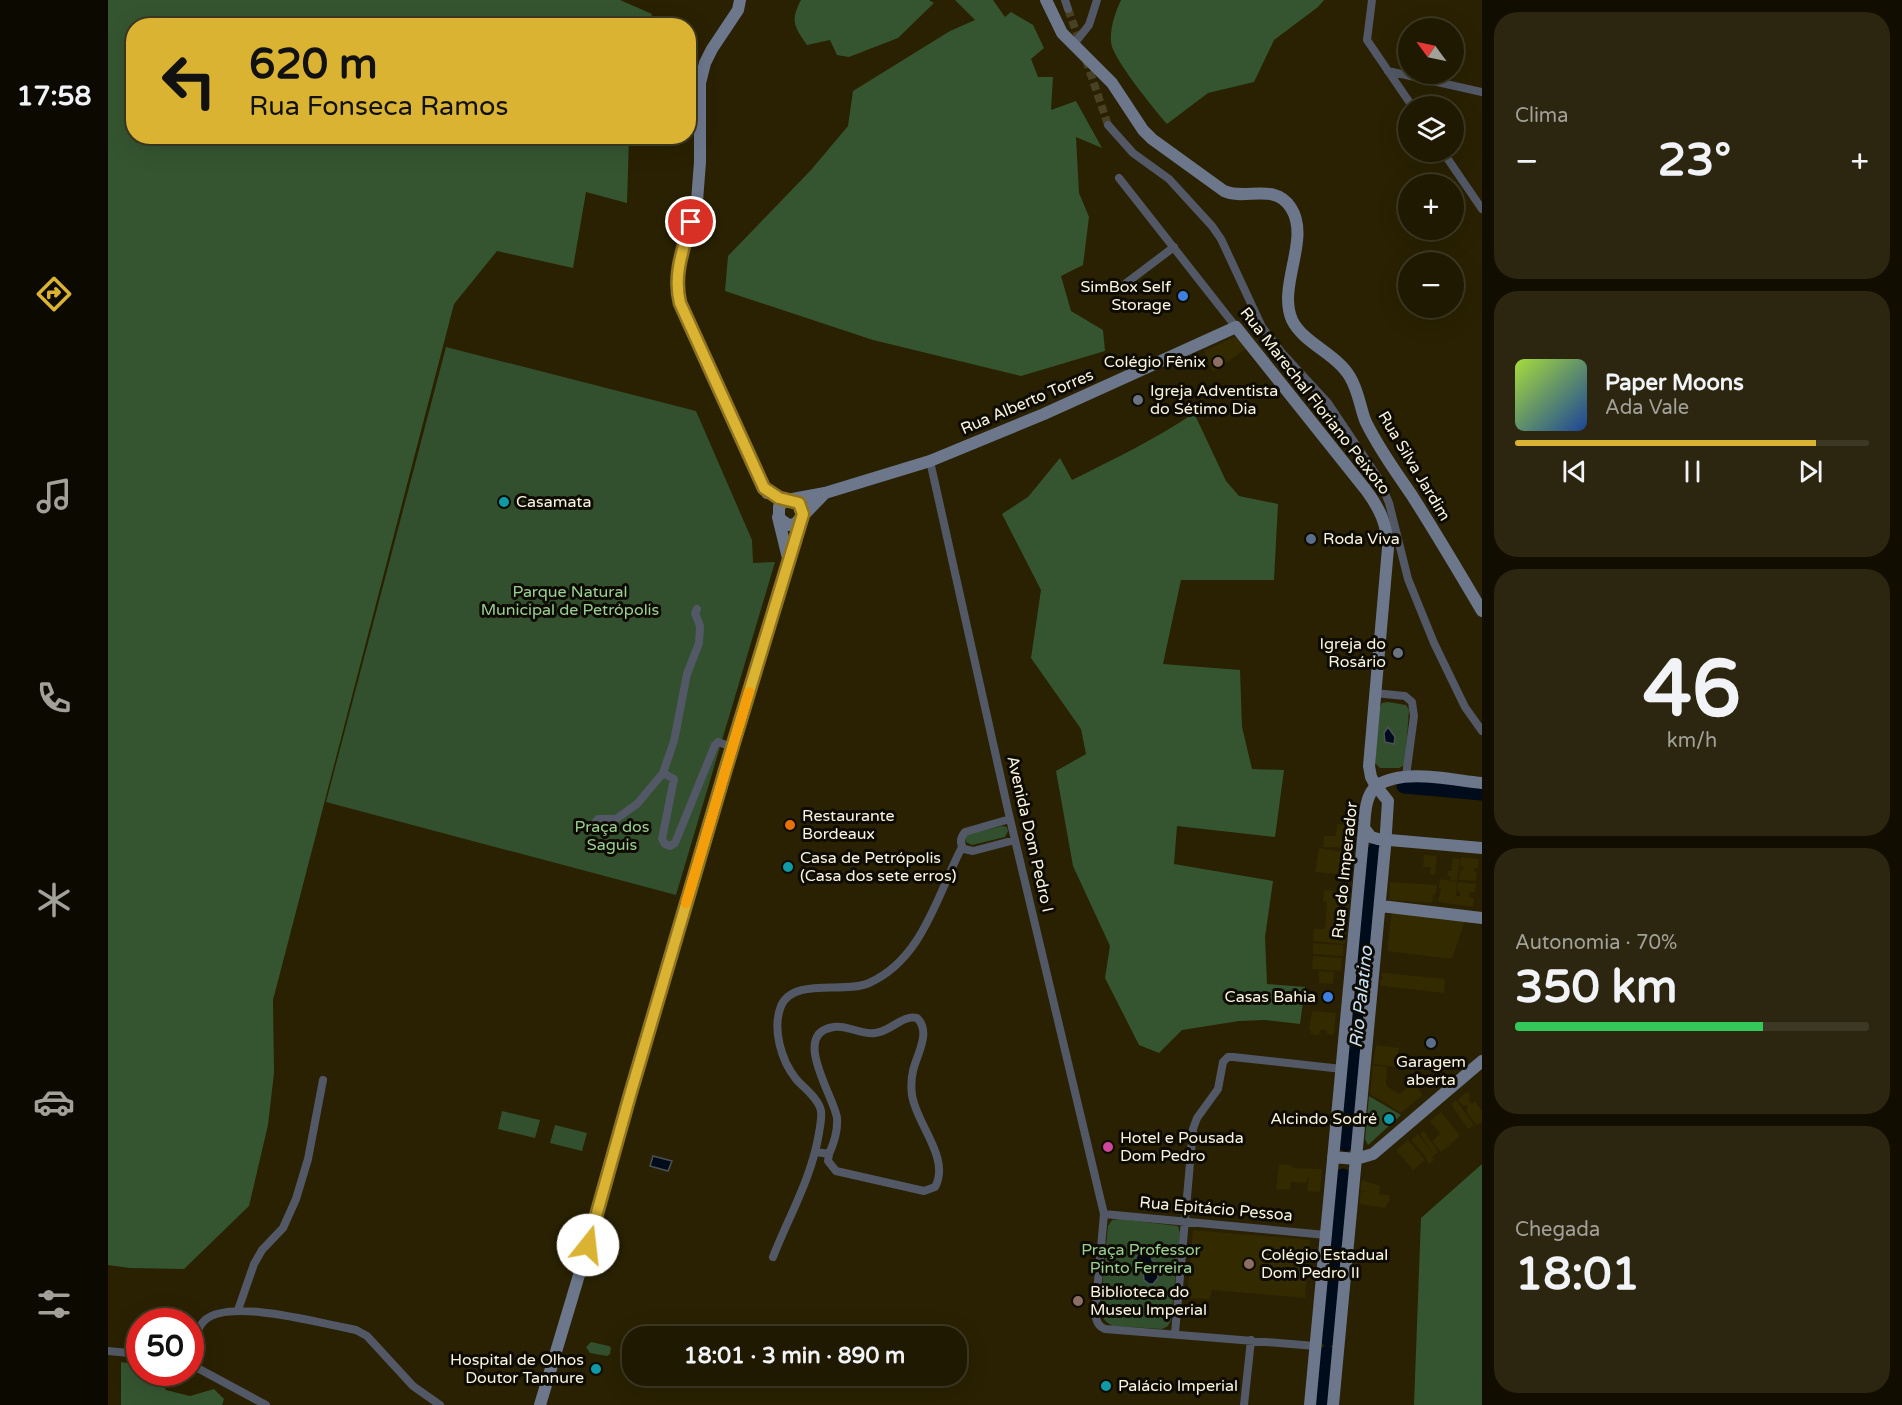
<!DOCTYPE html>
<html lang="pt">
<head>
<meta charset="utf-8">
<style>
  body { margin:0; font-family:"Varela Round",sans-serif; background:#2c2610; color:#f1f3f6; height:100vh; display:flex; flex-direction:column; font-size:22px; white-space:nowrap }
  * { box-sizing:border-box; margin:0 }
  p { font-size:20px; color:#a1a099 }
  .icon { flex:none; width:33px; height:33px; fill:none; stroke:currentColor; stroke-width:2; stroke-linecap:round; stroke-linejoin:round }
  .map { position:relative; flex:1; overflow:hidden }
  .drawer { display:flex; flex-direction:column; gap:12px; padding:12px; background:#110e01; width:420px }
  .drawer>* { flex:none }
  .hud { position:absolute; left:18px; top:18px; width:570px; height:126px; border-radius:24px; box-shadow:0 6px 24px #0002,0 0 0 2px #3c3823; background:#dab333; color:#111; overflow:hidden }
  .needle { width:39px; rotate:303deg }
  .buttons { position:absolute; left:1290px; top:18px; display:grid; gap:12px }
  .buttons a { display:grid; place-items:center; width:66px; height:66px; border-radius:50%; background:#1f1901; box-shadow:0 6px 24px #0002,0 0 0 2px #3c3823; font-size:30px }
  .speed { position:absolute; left:18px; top:1308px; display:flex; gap:12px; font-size:30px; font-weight:700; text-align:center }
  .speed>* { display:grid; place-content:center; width:78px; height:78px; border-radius:50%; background:#1f1901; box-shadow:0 6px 24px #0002,0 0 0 2px #3c3823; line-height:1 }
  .speed .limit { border:9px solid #d22; background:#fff; color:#111 }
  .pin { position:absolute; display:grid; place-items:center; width:51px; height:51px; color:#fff; margin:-26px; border:3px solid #fff; border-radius:50%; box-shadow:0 2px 6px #0007 }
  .me { position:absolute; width:66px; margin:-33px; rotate:16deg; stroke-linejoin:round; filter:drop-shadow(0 0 4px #0008) }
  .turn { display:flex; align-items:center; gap:21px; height:126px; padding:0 24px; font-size:27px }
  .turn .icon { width:78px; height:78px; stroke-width:2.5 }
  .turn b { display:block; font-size:42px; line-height:51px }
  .big { font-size:45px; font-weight:700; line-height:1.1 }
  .drawer .card { flex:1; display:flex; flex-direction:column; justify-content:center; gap:9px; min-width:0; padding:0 21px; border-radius:24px; background:#2c2610 }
  .drawer .dial { align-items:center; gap:0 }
  .dial b { font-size:78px; line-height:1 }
  .song { display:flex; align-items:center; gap:18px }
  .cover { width:72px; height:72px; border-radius:9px; background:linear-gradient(135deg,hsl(80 70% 55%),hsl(220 70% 35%)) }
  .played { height:6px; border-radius:3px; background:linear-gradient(90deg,#dab333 85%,#3c3823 85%) }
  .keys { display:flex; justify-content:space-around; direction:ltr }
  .heat { display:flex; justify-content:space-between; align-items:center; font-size:33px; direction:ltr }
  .charge { height:9px; border-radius:4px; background:linear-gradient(90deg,#34c759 70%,#3c3823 0) }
  .trip { position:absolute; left:514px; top:1326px; width:345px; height:60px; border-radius:24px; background:#1f1901; box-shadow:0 6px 24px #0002,0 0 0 2px #3c3823; font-weight:700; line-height:60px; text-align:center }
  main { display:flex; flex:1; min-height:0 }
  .tabs { display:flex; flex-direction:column; width:108px; justify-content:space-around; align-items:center; background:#0c0a00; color:#a1a099 }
  .tabs .icon { width:42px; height:42px }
  .tabs .current { color:#dab333 }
  .tabs b { font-size:27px; color:#f1f3f6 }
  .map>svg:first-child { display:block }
  .built { fill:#332a00 }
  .green { fill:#32502e }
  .forest { fill:#355530 }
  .water { fill:#000b1b; stroke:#4b5157; stroke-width:1.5 }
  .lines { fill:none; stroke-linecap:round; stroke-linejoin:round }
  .river { stroke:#000b1b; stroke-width:15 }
  .street-tunnel { stroke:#484123; stroke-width:8; stroke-dasharray:8 4; stroke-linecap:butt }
  .street { stroke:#525865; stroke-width:8 }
  .secondary { stroke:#6d778c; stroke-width:12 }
  .route-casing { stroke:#8e7421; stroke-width:15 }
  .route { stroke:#dab333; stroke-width:10 }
  .slow { stroke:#f59e0b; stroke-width:10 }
  .shop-dot { fill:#3f7fe0; stroke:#0e0b02; stroke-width:2 }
  .education-dot { fill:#8d6e63; stroke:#0e0b02; stroke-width:2 }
  .worship-dot { fill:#6b7280; stroke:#0e0b02; stroke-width:2 }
  .culture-dot { fill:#0f9aa8; stroke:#0e0b02; stroke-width:2 }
  .service-dot { fill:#5c6f8a; stroke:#0e0b02; stroke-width:2 }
  .food-dot { fill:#e8710a; stroke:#0e0b02; stroke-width:2 }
  .hotel-dot { fill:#d1479c; stroke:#0e0b02; stroke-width:2 }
  .labels { text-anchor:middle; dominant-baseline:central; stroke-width:6; stroke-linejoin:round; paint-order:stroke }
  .poi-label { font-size:16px; fill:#f9f5e2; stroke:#0e0b02; text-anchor:start }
  .street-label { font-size:16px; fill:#f9f5e2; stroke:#0e0b02 }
  .park-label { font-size:16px; fill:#9bd093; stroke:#0e0b02 }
  .water-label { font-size:18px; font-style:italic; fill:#c9e1f8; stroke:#0e0b02 }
</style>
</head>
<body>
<main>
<nav class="tabs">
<b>17:58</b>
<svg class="icon current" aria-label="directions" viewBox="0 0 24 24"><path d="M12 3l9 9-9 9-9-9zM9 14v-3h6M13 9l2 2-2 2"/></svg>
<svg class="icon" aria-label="music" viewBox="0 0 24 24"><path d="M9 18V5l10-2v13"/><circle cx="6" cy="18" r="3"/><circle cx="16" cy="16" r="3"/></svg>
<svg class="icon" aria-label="phone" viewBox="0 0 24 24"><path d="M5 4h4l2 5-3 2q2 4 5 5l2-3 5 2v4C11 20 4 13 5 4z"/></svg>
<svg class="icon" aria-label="climate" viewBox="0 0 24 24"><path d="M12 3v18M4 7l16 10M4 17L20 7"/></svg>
<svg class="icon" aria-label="car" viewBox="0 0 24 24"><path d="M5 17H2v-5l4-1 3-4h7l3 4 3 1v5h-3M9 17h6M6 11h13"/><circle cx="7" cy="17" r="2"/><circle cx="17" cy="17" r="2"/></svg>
<svg class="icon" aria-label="filters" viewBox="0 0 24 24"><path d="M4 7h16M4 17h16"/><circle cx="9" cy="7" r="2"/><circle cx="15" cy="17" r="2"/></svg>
</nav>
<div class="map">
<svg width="1374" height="1405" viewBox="0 0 1374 1405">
  <rect width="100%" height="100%" fill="#292101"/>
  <path class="built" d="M1126,337L1129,338L1139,348L1105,372L1096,351Z
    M1229,824L1247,825V848L1215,847L1216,836H1228Z
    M1211,848L1246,854L1243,875L1207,872Z
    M1316,855L1329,856L1327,875L1322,874L1323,867H1315Z
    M1353,857L1371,859L1370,868H1367L1366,871L1369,872L1368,881L1351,880L1352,871H1355L1356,867L1352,866Z
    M1345,858L1352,859L1349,881L1342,880L1343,877L1340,876V871H1343Z
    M1332,879L1349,882L1348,896H1352V892L1349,891L1350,882L1368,884L1367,892H1362L1361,897L1366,898L1365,907L1330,902L1333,888H1331Z
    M1282,882L1329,885L1328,894H1325L1324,903L1281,900Z
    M1216,890L1242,892L1237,944L1205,941L1206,929H1217L1219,902L1215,901Z
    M1284,909L1357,921L1344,959L1279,951Z
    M1205,943L1235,945V956L1205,954Z
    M1205,956L1234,958L1233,971L1204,969Z
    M1211,971L1226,972L1225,984L1211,983Z
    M1276,973L1337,979L1336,993L1274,986L1272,984L1273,980H1275L1273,974Z
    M1204,1011L1228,1013L1226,1035L1219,1034V1030H1212L1211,1035L1203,1034V1030H1201Z
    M1268,1045L1291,1048L1289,1067L1265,1064Z
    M1265,1065L1279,1067L1278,1086L1291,1094L1306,1083L1315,1095L1293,1113L1262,1094Z
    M1359,1092L1363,1096L1360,1099L1364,1104L1367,1101L1374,1111V1122L1371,1124L1368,1125L1358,1111L1360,1107L1358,1105L1355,1106L1350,1100Z
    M1348,1100L1366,1125L1360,1129L1343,1104Z
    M1333,1112L1352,1136L1333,1152L1324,1141L1332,1134L1322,1121Z
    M1316,1131L1330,1152L1324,1157L1326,1160L1321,1164L1316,1155L1303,1140L1310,1134L1326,1155L1312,1134Z
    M1300,1140L1317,1160L1305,1170L1288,1150Z
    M1171,1164L1184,1165L1185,1168L1214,1169L1212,1192L1199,1191L1201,1178H1199L1198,1183L1183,1182L1182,1190L1168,1189Z
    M1254,1180L1272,1186L1271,1194L1282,1195L1281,1203H1279L1278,1208L1251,1204L1253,1191L1261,1192L1252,1190Z
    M1085,1230L1202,1240L1197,1298L1104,1290L1102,1299L1079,1298Z"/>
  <path class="green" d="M338,347L588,411L644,540L645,563L667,562L568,895L218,802Z
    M1280,702L1298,705L1301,710L1297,765L1291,768H1272L1267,763L1271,709L1274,703Z
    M894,826L899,827L900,831L897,837L864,845L858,842V835Z
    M1261,1096L1293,1115L1260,1145L1257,1139Z
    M394,1111L432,1120L427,1138L390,1129Z
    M447,1125L479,1133L474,1151L442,1143Z
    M1012,1219L1070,1226L1072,1233L1063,1320L1060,1326L1054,1329L1005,1326C997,1322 994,1318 992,1309L1000,1226L1004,1220Z
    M483,1342L501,1346L503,1348L502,1354L499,1356L482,1353L478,1347Z"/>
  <path class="forest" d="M0,0H512L544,14L541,26H26V136L521,137L519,203L478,192L465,268L389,251L346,304L165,1000L166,1073L160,1125L141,1206L76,1269L22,1268L0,1265Z
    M693,0H821L826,3L790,38L741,57L729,55L722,40L699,45C686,26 682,21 693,0Z
    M847,0H885L897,17L903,12L925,25L936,48L923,59L930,77H945L943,110L968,101L994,148L968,137L971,193L981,217L975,265L953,276L963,311L995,330L997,351L913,376L765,340L617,291L620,256L703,170L740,126L745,91L842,31L867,20Z
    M1013,0H1216L1210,7L1166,40L1146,82L1100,93L1059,124C1047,110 1004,58 1003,42C1002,27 1007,13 1013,0Z
    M1086,413L1118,481L1131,496L1170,504L1166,580H1073L1055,664L1132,670L1134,727L1144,769L1176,770L1167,837L1069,826L1066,864L1165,881L1157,937L1159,984L1197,987L1192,1024L1157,1020L1131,1021L1074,1030L1051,1053L1031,1045L997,978L1002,946L965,866L948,771L978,754L973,729L923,658L933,590L894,514L920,497L952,458L964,480C1006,459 1048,439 1086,413Z
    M1374,1164V1405H1306L1313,1218Z
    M13,1362L31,1365L32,1372L46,1373L58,1390L82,1396L106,1389L116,1399L114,1405H13Z"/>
  <path class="water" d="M1280,727L1287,737L1286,744L1277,742L1276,733Z
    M545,1156L564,1161L560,1171L542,1166Z
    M1031,1254L1043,1256L1044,1260L1049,1265L1050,1278L1045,1284H1041L1036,1280L1035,1270L1028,1261V1257Z"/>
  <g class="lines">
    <path class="river" d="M1296,786L1374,793
      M1238,1144L1267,850
      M1220,1339L1235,1176
      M1214,1405L1219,1353"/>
    <path class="street-tunnel" d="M960,9L972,42
      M978,60L1000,125"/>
    <path class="street" d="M957,0L960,9
      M1264,0L1259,40L1304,106
      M966,44L981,25L989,0
      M1280,71L1374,92
      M1000,125L1025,153L1061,179L1104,226L1113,239L1154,327L1174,353L1220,403L1271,479L1281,503L1300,579L1326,643L1357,707L1374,731
      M1335,152L1374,209
      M1011,178L1128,327
      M1009,290L1066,247
      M822,461L902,819L996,1214L987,1315C989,1322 990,1326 997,1329L1207,1346
      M1266,693L1297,696L1304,702L1306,716L1298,776
      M555,773L566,741L579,674L591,643L592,626L587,613L589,609
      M902,819L857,832C853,837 851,843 856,849L865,851L907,840
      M484,827L490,819H508L529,804L555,773L566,779L554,839L557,844L562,846L567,843L607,745L610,742L624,747
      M708,1152L721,1154L720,1161L728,1171L816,1191L827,1187C843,1158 808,1124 804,1095C803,1087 803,1079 805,1071C808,1056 824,1032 809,1018C795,1014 782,1032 767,1033C753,1035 740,1025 726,1027C682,1033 726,1096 729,1118C730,1131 726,1143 721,1154
      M996,1214L1218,1235
      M665,1257C681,1216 704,1177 711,1133C712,1126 714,1118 713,1111C711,1099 696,1088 688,1079C673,1060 664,1029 673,1006C685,977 736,994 761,983C815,959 829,895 854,847
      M130,1310L146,1264L154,1250L175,1228L188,1199L200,1159L215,1080
      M1067,1333L1085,1129L1089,1118L1110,1089L1115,1062L1120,1057H1125L1234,1069
      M82,1348C87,1339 89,1327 97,1320C121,1299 204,1321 234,1327L248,1330L259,1336L305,1386L332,1405
      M0,1351L32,1354
      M82,1364L158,1405
      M1136,1405L1143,1340"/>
    <path class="secondary" d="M632,0L630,10L604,49L597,63L592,83V162L589,201L572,261L569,290L580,323L659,493
      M938,0L954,33L1004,83L1035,130L1044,139L1116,191C1137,201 1167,182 1183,208C1203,239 1169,286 1184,320C1195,343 1229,354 1242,377C1250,390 1252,406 1257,420C1261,429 1266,437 1270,444C1280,461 1292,478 1303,494C1328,533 1351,572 1374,611
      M656,488L671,498L684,500
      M717,493L687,524L680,525L671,518V506L679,500L717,493L822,461L936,414L1128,327L1258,490C1272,509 1279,524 1280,548L1261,766L1263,777L1268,786C1296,768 1342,780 1374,783
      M670,517L680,558
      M1256,828L1263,837L1270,839L1374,848
      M1273,906L1374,918
      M1225,1157L1248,1159L1265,1154L1374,1061
      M432,1405L480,1245L522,1095L624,747L694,518
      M1202,1405L1256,828C1257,815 1257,796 1268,786L1280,801L1277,847L1225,1405"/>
  </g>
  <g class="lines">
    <defs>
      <path id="route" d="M480,1245L522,1095L618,768L695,514L691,503L671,498L656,488L572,303C565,275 575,249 583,222"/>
    </defs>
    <use href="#route" class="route-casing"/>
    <use href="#route" class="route"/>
    <path class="slow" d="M578,903L641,692"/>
  </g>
  <g class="shop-dot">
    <circle cx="1075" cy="296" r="6"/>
    <circle cx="1220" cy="997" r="6"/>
  </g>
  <g class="education-dot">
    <circle cx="1110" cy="362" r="6"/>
    <circle cx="1141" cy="1264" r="6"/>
    <circle cx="970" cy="1301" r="6"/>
  </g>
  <g class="worship-dot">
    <circle cx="1030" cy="400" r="6"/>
    <circle cx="1290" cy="653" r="6"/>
  </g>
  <g class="culture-dot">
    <circle cx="396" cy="502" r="6"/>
    <circle cx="680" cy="867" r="6"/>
    <circle cx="1281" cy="1119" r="6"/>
    <circle cx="488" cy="1369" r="6"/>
    <circle cx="998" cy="1386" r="6"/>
  </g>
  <g class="service-dot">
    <circle cx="1203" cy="539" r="6"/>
    <circle cx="1323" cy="1043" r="6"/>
  </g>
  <circle class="food-dot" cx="682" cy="825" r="6"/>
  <circle class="hotel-dot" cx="1000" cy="1147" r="6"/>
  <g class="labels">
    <g class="poi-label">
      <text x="1063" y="287" text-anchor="end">SimBox Self<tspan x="1063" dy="18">Storage</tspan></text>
      <text x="1098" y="362" text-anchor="end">Colégio Fênix</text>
      <text x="1042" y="391">Igreja Adventista<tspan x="1042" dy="18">do Sétimo Dia</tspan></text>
      <text x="408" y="502">Casamata</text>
      <text x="1215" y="539">Roda Viva</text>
      <text x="1278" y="644" text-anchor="end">Igreja do<tspan x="1278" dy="18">Rosário</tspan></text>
      <text x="694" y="816">Restaurante<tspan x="694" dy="18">Bordeaux</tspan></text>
      <text x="692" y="858">Casa de Petrópolis<tspan x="692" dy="18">(Casa dos sete erros)</tspan></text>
      <text x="1208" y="997" text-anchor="end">Casas Bahia</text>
      <text x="1323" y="1062" text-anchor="middle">Garagem<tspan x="1323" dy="18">aberta</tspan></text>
      <text x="1269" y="1119" text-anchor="end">Alcindo Sodré</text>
      <text x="1012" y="1138">Hotel e Pousada<tspan x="1012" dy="18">Dom Pedro</tspan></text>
      <text x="1153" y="1255">Colégio Estadual<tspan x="1153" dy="18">Dom Pedro II</tspan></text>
      <text x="982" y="1292">Biblioteca do<tspan x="982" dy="18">Museu Imperial</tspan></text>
      <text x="476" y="1360" text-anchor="end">Hospital de Olhos<tspan x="476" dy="18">Doutor Tannure</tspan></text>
      <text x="1010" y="1386">Palácio Imperial</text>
    </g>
    <g class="street-label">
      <text transform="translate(1207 401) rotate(52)">Rua Marechal Floriano Peixoto</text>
      <text transform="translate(919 402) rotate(-23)">Rua Alberto Torres</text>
      <text transform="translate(1306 466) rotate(59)">Rua Silva Jardim</text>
      <text transform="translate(922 834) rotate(77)">Avenida Dom Pedro I</text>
      <text transform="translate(1237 870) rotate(-84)">Rua do Imperador</text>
      <text transform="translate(1108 1209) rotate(5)">Rua Epitácio Pessoa</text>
    </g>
    <g class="park-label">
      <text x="462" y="592">Parque Natural<tspan x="462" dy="18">Municipal de Petrópolis</tspan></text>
      <text x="504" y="827">Praça dos<tspan x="504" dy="18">Saguis</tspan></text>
      <text x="1033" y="1250">Praça Professor<tspan x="1033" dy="18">Pinto Ferreira</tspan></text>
    </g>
    <g class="water-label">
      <text transform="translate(1253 997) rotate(-84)">Rio Palatino</text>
    </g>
  </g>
</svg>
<div class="buttons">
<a><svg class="needle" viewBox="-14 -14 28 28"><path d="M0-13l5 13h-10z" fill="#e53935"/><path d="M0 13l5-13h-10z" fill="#a1a099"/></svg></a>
<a><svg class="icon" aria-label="layers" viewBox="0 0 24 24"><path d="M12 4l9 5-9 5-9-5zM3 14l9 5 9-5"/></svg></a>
<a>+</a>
<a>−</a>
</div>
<div class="speed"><div class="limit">50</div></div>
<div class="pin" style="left:583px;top:222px;background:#d93025"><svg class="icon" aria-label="arrive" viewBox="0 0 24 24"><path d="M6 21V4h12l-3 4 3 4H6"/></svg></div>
<svg class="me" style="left:480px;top:1245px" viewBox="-20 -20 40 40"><circle r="19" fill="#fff"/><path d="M0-13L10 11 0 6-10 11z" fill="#dab333"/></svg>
<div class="trip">18:01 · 3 min · 890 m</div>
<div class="hud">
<div class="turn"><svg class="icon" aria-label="left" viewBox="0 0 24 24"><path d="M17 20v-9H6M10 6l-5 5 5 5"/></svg><div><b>620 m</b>Rua Fonseca Ramos</div></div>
</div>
</div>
<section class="drawer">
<div class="card"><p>Clima</p>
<div class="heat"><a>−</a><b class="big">23°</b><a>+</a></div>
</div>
<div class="card">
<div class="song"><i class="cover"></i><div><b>Paper Moons</b><p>Ada Vale</p></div></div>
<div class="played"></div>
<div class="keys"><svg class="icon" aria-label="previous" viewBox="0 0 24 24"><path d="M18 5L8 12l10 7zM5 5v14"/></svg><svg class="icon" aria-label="pause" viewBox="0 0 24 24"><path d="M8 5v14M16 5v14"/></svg><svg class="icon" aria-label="next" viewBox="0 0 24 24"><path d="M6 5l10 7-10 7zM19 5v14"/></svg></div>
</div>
<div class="card dial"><b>46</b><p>km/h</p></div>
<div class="card"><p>Autonomia · 70%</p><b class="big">350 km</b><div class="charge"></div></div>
<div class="card"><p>Chegada</p><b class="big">18:01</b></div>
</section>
</main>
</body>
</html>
